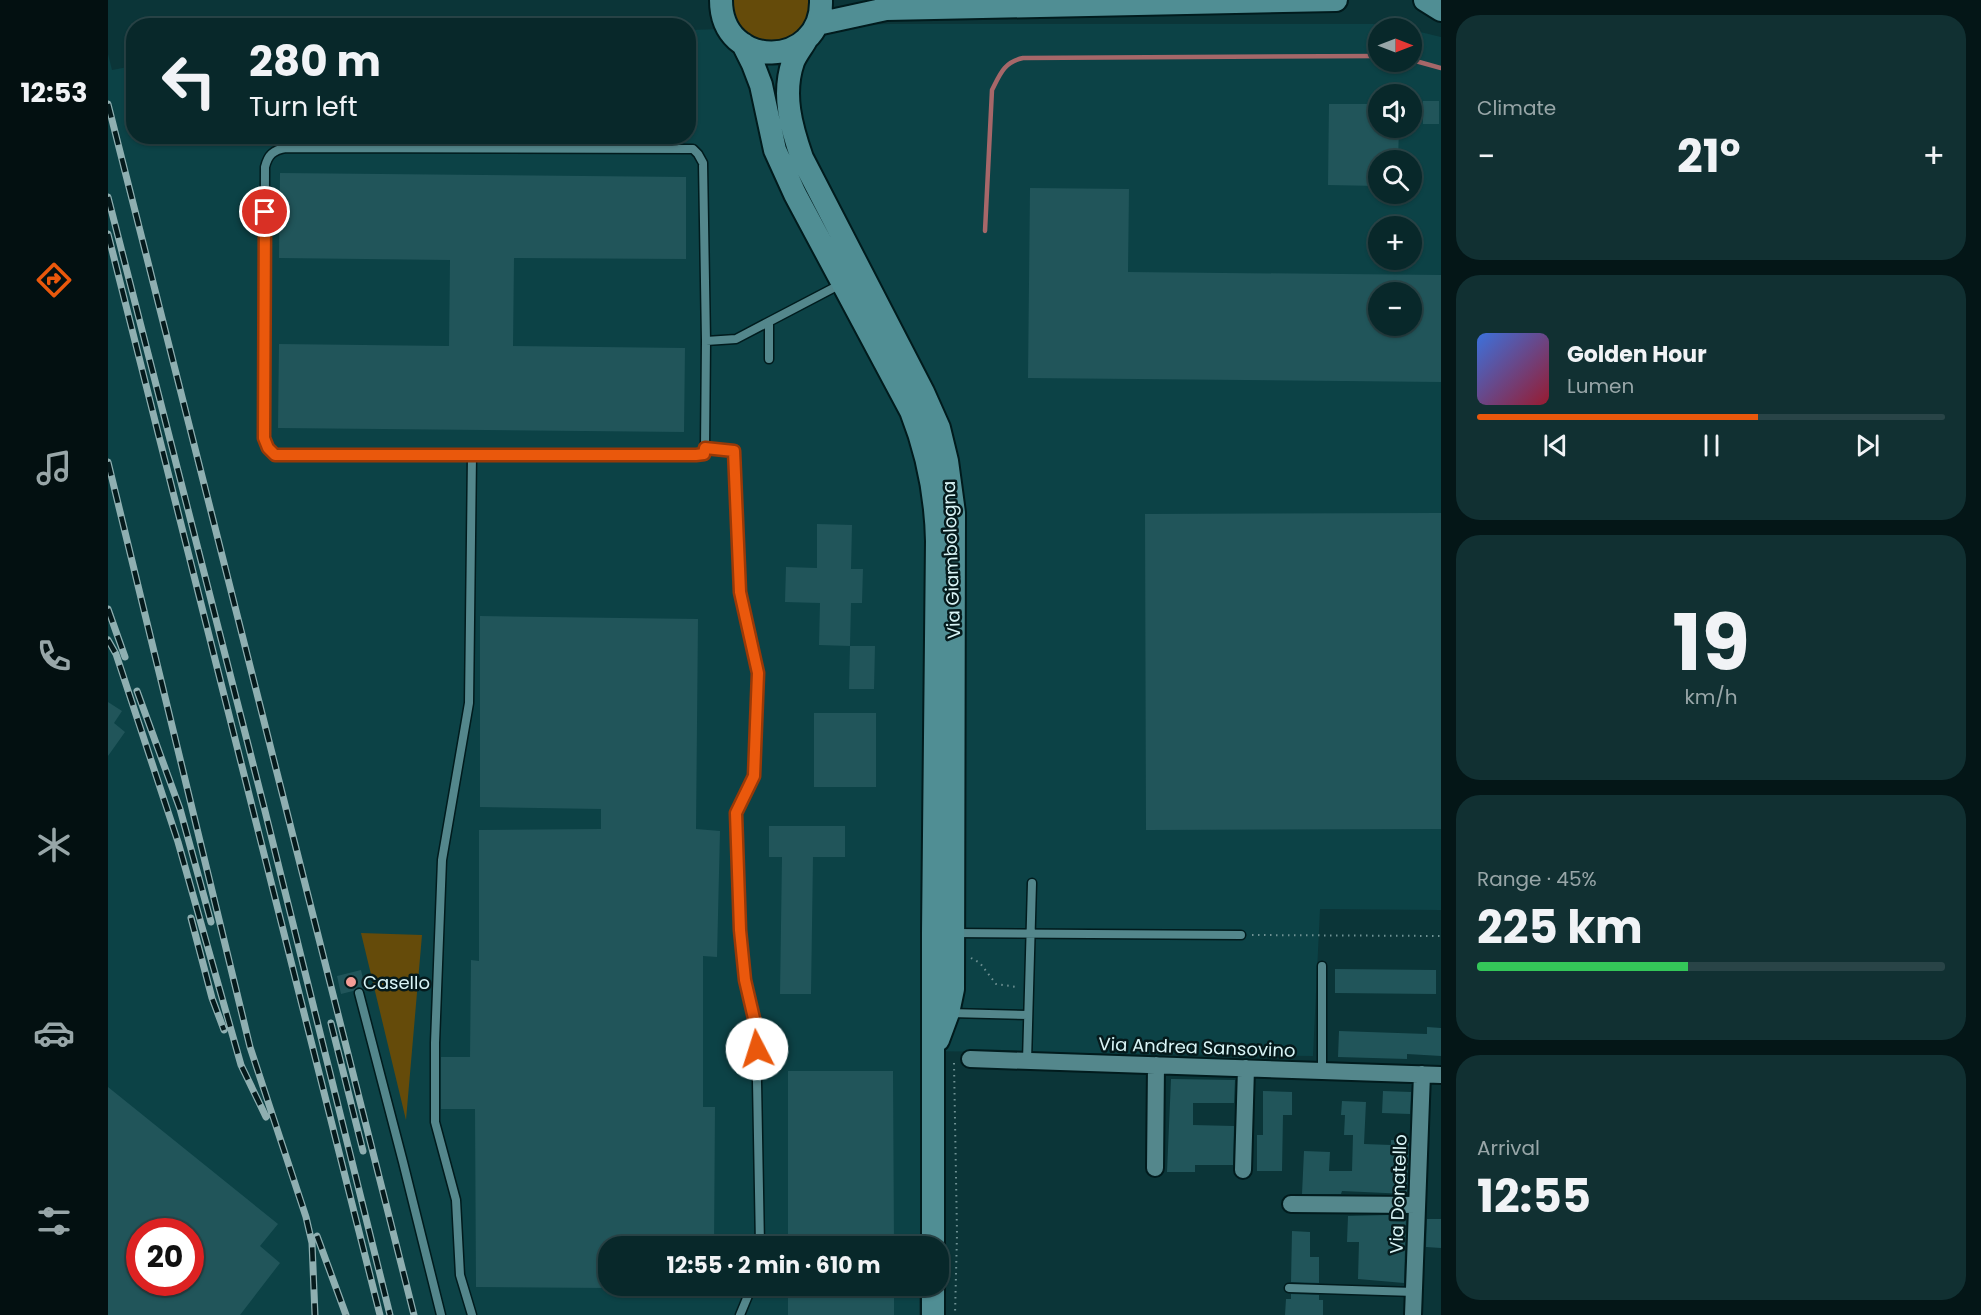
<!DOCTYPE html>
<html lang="en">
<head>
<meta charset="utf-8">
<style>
  body { margin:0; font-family:Poppins,sans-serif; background:#113032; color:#f1f3f6; height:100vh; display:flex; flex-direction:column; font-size:22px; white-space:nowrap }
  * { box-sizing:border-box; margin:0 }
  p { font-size:20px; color:#98a6a8 }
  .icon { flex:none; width:33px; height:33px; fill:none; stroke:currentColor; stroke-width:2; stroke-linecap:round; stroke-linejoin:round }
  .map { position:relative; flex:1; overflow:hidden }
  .side { display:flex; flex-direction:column; gap:15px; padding:15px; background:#041617; width:540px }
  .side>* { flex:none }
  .top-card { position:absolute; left:18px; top:18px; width:570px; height:126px; border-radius:24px; box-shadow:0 2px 4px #0004,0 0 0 2px #294447; background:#08282a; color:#f1f3f6; overflow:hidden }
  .needle { width:39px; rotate:90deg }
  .buttons { position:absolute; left:1260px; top:18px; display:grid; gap:12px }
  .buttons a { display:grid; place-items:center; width:54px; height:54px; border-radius:50%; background:#08282a; box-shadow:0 2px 4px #0004,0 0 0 2px #294447; font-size:30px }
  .speed { position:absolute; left:18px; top:1218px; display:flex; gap:12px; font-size:30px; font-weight:700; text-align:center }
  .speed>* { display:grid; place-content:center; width:78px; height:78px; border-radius:50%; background:#08282a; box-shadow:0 2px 4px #0004,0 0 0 2px #294447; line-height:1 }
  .speed .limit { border:9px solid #d22; background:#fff; color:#111 }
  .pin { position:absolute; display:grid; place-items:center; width:51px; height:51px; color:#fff; margin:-26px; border:3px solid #fff; border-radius:50%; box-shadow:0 2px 6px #0007 }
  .me { position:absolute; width:66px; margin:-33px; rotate:355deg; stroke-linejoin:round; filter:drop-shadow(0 0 4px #0008) }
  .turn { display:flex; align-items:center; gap:21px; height:126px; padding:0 24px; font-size:27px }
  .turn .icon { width:78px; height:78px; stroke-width:2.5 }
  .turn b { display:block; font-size:42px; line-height:51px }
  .big { font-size:45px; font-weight:700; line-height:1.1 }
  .side .widget { flex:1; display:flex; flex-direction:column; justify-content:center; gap:9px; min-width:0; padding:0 21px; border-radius:24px; background:#113032 }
  .side .dial { align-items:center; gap:0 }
  .dial b { font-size:78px; line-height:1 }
  .song { display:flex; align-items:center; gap:18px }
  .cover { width:72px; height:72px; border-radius:9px; background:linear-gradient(135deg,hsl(220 70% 55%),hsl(350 70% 35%)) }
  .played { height:6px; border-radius:3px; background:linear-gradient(90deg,#ea580c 60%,#294447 60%) }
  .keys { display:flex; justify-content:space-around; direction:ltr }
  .heat { display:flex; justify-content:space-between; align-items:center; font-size:33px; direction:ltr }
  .charge { height:9px; border-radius:4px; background:linear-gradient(90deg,#34c759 45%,#294447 0) }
  .trip { position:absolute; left:490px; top:1236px; width:351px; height:60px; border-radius:24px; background:#08282a; box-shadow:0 2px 4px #0004,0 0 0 2px #294447; font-weight:700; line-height:60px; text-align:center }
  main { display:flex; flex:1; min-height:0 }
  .tab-bar { display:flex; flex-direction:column; width:108px; justify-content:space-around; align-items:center; background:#031011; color:#98a6a8 }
  .tab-bar .icon { width:42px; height:42px }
  .tab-bar .active { color:#ea580c }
  .tab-bar b { font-size:27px; color:#f1f3f6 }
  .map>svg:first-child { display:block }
  .built { fill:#0c4246; fill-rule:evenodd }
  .green { fill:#654b0a }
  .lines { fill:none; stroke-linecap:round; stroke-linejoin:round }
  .stream { stroke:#a66769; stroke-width:4.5 }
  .building { fill:#21555a; fill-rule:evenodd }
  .lane-casing { stroke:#011b1d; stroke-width:11 }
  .street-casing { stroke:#011b1d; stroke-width:20 }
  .secondary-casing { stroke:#011b1d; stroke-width:26 }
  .path { stroke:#6e9193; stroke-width:2; stroke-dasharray:1.5 4.5; stroke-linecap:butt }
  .lane { stroke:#54878c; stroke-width:8 }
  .street { stroke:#54878c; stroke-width:16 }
  .secondary { stroke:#508e94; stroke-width:22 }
  .rail-casing { stroke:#8fafb1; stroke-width:7 }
  .rail { stroke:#051a1c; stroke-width:4.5; stroke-dasharray:14; stroke-linecap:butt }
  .route-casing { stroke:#983908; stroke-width:15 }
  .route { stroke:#ea580c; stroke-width:10 }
  .poi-dot { fill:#f59c96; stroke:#051a1c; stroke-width:2 }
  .labels { text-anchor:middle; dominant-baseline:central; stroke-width:5; stroke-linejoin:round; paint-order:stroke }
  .street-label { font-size:18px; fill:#d9f4f6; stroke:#051a1c }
  .poi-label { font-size:18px; fill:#d9f4f6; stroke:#051a1c; text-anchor:start }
</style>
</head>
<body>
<main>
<nav class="tab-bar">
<b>12:53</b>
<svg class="icon active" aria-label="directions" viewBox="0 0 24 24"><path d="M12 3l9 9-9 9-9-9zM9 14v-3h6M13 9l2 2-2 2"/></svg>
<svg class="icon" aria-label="music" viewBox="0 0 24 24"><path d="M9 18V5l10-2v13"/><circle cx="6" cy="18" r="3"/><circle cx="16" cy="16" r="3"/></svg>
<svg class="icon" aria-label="phone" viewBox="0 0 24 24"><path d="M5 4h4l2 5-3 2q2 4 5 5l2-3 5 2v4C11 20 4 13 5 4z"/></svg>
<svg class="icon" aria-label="climate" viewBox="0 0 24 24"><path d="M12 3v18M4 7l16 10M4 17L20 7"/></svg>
<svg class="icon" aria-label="car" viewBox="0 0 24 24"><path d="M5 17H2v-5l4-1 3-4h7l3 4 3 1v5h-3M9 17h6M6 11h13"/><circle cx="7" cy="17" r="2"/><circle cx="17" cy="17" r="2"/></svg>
<svg class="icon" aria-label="filters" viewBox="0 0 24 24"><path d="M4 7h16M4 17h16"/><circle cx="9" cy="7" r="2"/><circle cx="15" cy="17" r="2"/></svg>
</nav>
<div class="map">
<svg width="1333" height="1315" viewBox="0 0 1333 1315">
  <rect width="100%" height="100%" fill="#0b3538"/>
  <path class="built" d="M782,24H1265L1294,28H1270V62H1304V30L1333,37V910L1212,909L1205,1056L815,1051L812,1246H501V1286H811V1315H0V54L4,70L25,66L26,136H580L581,30ZM1270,94H1304V128H1270ZM1270,160H1304V194H1270ZM1270,226H1304V260H1270ZM1270,292H1304V326H1270ZM32,1232H82V1282H32Z"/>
  <path class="green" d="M621,0H702C702,35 681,39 653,43L627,25Z
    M253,933L314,935L298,1120Z"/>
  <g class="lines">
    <path class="stream" d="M1304,60L1333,68
      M877,231L884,90C892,74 896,62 915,58L1270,56"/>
  </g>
  <path class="building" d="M1315,101H1331V124H1315Z
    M1221,104H1270V128H1291L1290,160H1270V186L1220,185Z
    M172,173L578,177V259L406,258L405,346L577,348L576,432L170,428L171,344L341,346L342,260L171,258Z
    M922,188L1021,189L1020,272L1333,275V382L920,378ZM1270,292H1304V326H1270Z
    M1333,513V829L1038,830L1037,514Z
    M709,524L744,525L743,569H755L754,603H743L742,646L711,645L712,603L677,602L678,567L709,568Z
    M372,616L590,619L588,829L612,831L609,957L595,956V1107H607L606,1246H501V1288L368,1287L367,1109H333V1057H362L363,960L371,961V830L493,829V809L372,807Z
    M742,646H767L766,689H741Z
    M0,702L14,711L6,723L17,732L0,756Z
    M706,713H768V787H706Z
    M661,826H737V857H705L703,994H672L674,857H661Z
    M1227,969L1328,970V994L1227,993Z
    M253,970L257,988L250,987L245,991L233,994L229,976Z
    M1319,1027L1333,1028V1056L1299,1054V1059L1230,1057L1231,1031L1319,1034Z
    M680,1071H785L786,1246H680Z
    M1063,1079L1127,1080L1126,1103H1085V1125L1126,1126L1125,1165H1087V1172H1059Z
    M0,1087L170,1224L152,1246L172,1263L132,1315H0ZM32,1232H82V1282H32Z
    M1155,1091L1184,1092V1115H1175L1174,1171H1149V1135H1155Z
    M1275,1091L1303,1092L1302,1114L1274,1113Z
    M1234,1101L1258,1102L1256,1144L1283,1145V1140L1301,1141L1299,1194L1234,1191L1233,1194H1194L1196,1151L1222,1152L1221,1171H1244L1245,1135H1236L1237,1115H1233Z
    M1280,1215H1298L1296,1283L1250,1279L1251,1242H1239L1240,1216Z
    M1319,1219H1333V1248L1318,1247Z
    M1184,1231L1202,1232V1257H1211V1283L1183,1282Z
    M680,1286H786V1315H680Z
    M1183,1294L1211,1295V1300H1215V1315H1177L1178,1299H1183Z"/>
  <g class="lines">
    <defs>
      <path id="lane" d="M661,322V359
        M598,341L597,448V452L593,455H167L160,448L156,438L157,167C160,155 165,150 178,148L585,149L590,154L595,163L598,341L628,339L733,284
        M597,448L626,451L632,592L650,673L646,776L628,813L632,930L637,980L648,1027L652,1246
        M364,455L361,703L334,860L327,1043V1122L348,1200L352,1275L364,1315
        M845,933L1133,935
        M1214,966V1071
        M251,993L295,1162L333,1315
        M842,1013L920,1015
        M919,1061L924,883
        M1181,1288L1306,1292
        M632,1315L644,1286"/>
      <path id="street" d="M862,1059L1333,1075
        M1047,1168L1048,1065
        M1135,1170L1138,1068
        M1183,1204L1309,1205
        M1305,1315L1314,1074"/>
      <path id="secondary" d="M613,0C613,71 715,69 713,0
        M1317,0L1333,10
        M709,24L778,9L1228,0
        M699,38C695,46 688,54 685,62C674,94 683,127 694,158L815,392L831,428L839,461L846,513L845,989L840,1013L830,1040
        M635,44L645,64L653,85L667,150L687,194L803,411C820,454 828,495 829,541L825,933V1246
        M825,1315V1286"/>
    </defs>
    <use href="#lane" class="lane-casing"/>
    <use href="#street" class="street-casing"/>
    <use href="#secondary" class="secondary-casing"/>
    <path class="path" d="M1144,935L1333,936
      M863,958L872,963L888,984L909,987
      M846,1063L849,1234L847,1315"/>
    <use href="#lane" class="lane"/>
    <use href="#street" class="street"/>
    <use href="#secondary" class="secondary"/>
    <defs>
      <path id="rail" d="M0,104L306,1315
        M0,197L156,807L282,1315
        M0,234L272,1315
        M0,462L142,1047L198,1217L204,1243L207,1315
        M0,609L17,657
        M0,640L8,654L70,842L133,1065L158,1117
        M29,691L72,809L103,922
        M83,918L104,998L116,1030
        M223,1023L255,1151
        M209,1236L238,1315"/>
    </defs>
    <use href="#rail" class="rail-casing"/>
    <use href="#rail" class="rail"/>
  </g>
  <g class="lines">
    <defs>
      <path id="route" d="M157,212L156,438L160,448L167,455H588L596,454L597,448L626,451L632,592L650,673L646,776L628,813L632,930L637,980L648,1027L649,1049"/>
    </defs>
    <use href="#route" class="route-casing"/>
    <use href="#route" class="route"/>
  </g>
  <circle class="poi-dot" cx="243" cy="982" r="6"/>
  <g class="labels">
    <g class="street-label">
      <text transform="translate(843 560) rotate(-92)">Via Giambologna</text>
      <text transform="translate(1089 1047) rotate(2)">Via Andrea Sansovino</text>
      <text transform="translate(1290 1194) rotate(-88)">Via Donatello</text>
    </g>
    <g class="poi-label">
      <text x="255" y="982">Casello</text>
    </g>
  </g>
</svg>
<div class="buttons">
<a><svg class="needle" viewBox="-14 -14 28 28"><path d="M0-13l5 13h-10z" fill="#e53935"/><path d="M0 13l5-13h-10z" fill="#98a6a8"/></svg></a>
<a><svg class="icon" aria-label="sound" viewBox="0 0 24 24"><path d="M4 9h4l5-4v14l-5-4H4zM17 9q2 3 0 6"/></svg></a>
<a><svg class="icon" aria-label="search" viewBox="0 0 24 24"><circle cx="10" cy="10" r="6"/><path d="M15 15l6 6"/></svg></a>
<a>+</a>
<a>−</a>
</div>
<div class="speed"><div class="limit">20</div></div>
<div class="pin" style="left:157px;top:212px;background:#d93025"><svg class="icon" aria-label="arrive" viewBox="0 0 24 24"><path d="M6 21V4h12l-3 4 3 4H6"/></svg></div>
<svg class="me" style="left:649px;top:1049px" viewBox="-20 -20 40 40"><circle r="19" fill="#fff"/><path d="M0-13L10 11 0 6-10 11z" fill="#ea580c"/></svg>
<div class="trip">12:55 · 2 min · 610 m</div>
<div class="top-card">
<div class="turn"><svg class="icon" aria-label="left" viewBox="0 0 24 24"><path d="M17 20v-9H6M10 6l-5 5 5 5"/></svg><div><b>280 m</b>Turn left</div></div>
</div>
</div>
<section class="side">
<div class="widget"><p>Climate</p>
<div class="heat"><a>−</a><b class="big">21°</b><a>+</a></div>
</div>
<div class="widget">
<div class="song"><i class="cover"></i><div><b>Golden Hour</b><p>Lumen</p></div></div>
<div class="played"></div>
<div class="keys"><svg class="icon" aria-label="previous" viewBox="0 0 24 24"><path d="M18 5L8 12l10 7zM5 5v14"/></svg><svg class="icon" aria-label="pause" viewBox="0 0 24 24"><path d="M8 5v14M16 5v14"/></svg><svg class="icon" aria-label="next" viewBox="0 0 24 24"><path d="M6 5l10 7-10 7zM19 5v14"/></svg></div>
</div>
<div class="widget dial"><b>19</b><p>km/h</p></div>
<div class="widget"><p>Range · 45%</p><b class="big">225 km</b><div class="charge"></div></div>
<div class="widget"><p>Arrival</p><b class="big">12:55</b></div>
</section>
</main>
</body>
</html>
